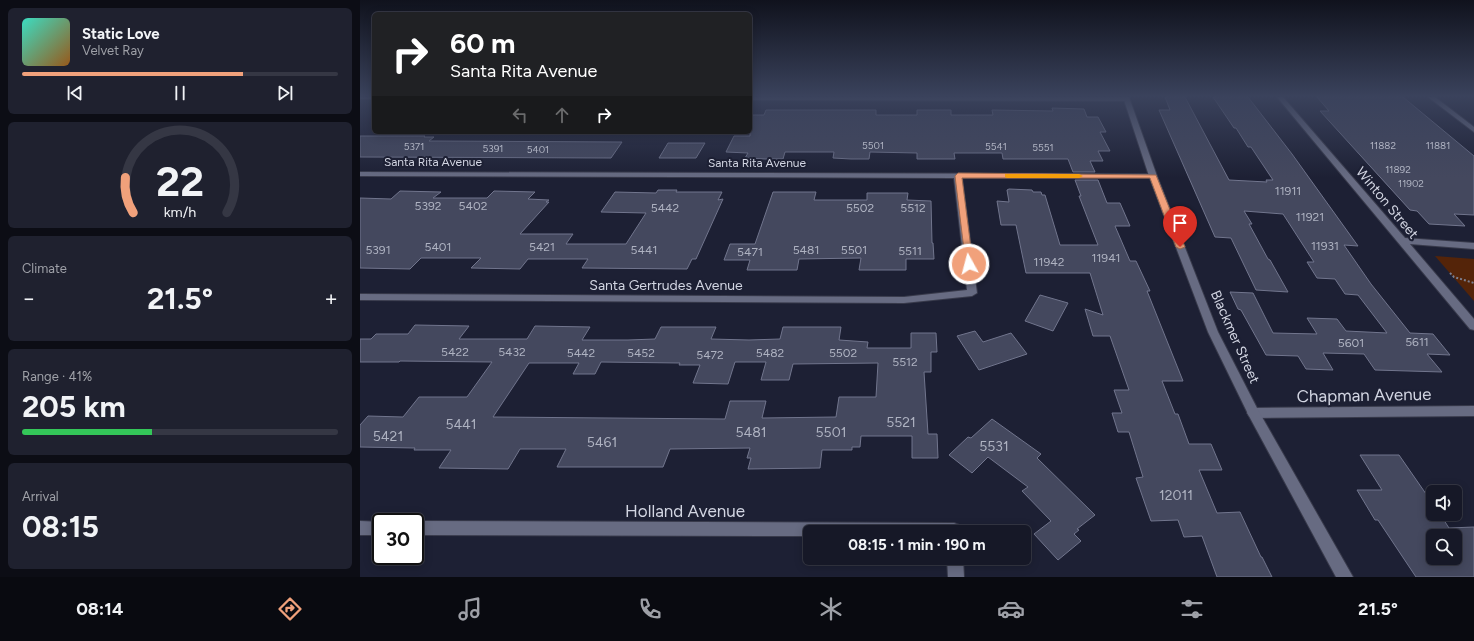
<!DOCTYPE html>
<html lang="en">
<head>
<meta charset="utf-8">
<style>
  body { margin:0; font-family:Figtree,sans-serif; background:#1f212f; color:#f1f3f6; height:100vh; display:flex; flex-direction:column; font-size:15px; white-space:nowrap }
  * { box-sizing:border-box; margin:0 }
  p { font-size:13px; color:#9ea0a7 }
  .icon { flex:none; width:22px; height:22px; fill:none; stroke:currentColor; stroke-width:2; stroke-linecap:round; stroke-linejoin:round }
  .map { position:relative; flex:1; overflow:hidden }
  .side { display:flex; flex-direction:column; gap:8px; padding:8px; background:#0c0d15; width:360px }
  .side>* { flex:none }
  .guide { position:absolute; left:12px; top:12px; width:380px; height:122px; border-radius:6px; box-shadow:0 2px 10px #0003,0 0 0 1px #353744; background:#202124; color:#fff; overflow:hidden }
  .tools { position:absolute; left:1066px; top:485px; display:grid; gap:8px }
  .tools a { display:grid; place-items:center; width:36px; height:36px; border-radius:6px; background:#161827; box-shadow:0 2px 10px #0003,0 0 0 1px #353744; font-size:20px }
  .speed { position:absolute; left:12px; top:513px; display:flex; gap:8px; font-size:20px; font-weight:700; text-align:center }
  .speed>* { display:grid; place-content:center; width:52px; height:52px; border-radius:50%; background:#161827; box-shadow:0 2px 10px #0003,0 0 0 1px #353744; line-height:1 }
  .speed .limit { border:2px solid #111; border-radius:6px; background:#fff; color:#111 }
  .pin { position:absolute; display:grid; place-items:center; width:34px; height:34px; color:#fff; margin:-41px -17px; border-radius:50% 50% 50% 0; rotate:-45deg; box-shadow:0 0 4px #0007 }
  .pin .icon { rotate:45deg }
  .me { position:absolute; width:44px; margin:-22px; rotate:353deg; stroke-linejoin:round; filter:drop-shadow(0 0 3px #0008) }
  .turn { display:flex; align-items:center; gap:14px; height:84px; padding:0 12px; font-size:18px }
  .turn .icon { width:52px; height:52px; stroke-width:2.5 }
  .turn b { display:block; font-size:28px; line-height:34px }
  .lanes { display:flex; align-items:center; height:38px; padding:0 12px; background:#0003; justify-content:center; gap:20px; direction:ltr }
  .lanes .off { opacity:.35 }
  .big { font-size:30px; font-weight:700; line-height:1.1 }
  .side .tile { flex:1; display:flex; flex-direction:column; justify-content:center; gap:6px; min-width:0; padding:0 14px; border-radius:6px; background:#1f212f }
  .side .dial { align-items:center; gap:0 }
  .dial svg { height:104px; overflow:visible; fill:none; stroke:#353744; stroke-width:7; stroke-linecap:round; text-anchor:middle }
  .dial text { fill:#f1f3f6; stroke:none }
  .song { display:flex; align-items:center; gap:12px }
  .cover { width:48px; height:48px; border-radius:6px; background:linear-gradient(135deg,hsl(170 70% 55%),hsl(30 70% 35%)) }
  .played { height:4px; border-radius:2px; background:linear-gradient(90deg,#f1a17b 70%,#353744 70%) }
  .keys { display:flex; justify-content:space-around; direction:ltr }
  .heat { display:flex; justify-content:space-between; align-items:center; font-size:22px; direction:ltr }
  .charge { height:6px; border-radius:3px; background:linear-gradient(90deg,#34c759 41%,#353744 0) }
  .trip { position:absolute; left:443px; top:525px; width:228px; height:40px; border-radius:6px; background:#161827; box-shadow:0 2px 10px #0003,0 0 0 1px #353744; font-weight:700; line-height:40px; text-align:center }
  .menu { display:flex; height:64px; justify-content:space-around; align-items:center; background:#090a10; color:#9ea0a7 }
  .menu .icon { width:28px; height:28px }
  .menu .selected { color:#f1a17b }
  .menu b { font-size:18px; color:#f1f3f6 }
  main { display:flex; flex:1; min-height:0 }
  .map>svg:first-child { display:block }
  .green { fill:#542409 }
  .building { fill:#44485e; stroke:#71758d; fill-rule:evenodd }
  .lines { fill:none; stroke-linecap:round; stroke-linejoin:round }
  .minor-casing { stroke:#383a4b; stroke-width:2 }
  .tertiary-casing { stroke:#383a4b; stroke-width:2 }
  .path { stroke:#7d8091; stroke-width:2; stroke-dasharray:2 2; stroke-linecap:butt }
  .minor { fill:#676b82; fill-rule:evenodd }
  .tertiary { fill:#676b82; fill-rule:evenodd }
  .route { fill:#f1a17b; stroke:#9d6950 }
  .slow { fill:#f59e0b }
  .labels { text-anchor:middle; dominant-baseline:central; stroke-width:4; stroke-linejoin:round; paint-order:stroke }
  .far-number-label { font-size:10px; fill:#aeb2c1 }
  .far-street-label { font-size:12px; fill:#d2d5e2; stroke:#1d2034 }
  .number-label { font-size:12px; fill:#aeb2c1 }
  .street-label { font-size:14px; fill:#d2d5e2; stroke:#1d2034 }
  .near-number-label { font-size:14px; fill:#aeb2c1 }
  .near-street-label { font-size:17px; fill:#d2d5e2; stroke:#1d2034 }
</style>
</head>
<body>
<main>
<section class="side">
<div class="tile">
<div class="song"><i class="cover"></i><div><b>Static Love</b><p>Velvet Ray</p></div></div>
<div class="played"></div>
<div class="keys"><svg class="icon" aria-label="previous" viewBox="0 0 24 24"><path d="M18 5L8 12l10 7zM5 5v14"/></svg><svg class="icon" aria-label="pause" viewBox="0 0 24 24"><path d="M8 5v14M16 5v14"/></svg><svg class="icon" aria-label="next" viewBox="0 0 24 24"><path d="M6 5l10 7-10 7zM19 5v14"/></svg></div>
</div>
<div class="tile dial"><svg viewBox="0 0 100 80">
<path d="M14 69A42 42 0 1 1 86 69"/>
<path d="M14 69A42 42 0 0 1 8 42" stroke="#f1a17b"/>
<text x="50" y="56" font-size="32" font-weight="700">22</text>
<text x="50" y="72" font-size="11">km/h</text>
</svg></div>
<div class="tile"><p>Climate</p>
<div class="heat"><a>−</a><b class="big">21.5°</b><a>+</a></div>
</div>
<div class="tile"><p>Range · 41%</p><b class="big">205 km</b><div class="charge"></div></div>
<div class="tile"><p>Arrival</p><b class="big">08:15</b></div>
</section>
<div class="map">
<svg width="1114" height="577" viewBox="0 0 1114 577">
  <rect width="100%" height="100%" fill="#1d2034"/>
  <path class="green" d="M1075,256L1114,259V301Z"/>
  <path class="building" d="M805,97H825L869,180L907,182L906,180H913L891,147H888L876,128H874L853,97H888L932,154L998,246L984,245L1011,284L1050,333L1073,334L1090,355L1067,354L1082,372L1015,370L1004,354L963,353L973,370L946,369L938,356L906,355L881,310L878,309L870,292L893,293L913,333L957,334L947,318L977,319L986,331L1027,333L998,295L985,294L975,279L957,278L947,262H954L923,214L884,211L892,224H889L908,259L910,260L928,292L896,290L871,238L855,237L799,110H810Z
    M957,97H1043L1114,156V215L1094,214L1105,226L1069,224L1057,211L1050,210L960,111H969Z
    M692,108L724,109L727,117H738L746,132H740L750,151H738L743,161H730L735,172H713L708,159H643L642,153H594L595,159H557V153L510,152L509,159H491L473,158L474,152H425L423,159H406L385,158L388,153L366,152L374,136H390V115H404L406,110H516V115H557V110H591V115H633L632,110L693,111Z
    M0,136H65L64,137H74L69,141H77L262,142L251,158L0,157Z
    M308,143H345L336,158H299Z
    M715,180H738L747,203H760L770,226H755L770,261H776L790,291H787L823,381H802L815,414H818L829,444H851L862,470H839L857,513L880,512L901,557H902L912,577H857L842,536L824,537L818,520L791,521L776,478L783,477L769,432H758L752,413H762L754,390H769L750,336H733L725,309L743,315L730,273H666L656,225H641L637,201L649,202L647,190L649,189L672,190L673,192H681L682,195H685L700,245H738L719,196H721Z
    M298,190H317L316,192H362L358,200L363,199L336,259H332L327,269L222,268L228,259H168L160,269L111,268L121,258H61L50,269L0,268V198L31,199L40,191L81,192L73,198H127L134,191L175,192L168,199L189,200L186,202H189L160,234H213L206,244H266L286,213L241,212L255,192L296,193Z
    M413,192H456L454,200H507V193H548L547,200L571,201L572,243H573L574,259H546V270H499L501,258L439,259L437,270H387L390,260H364L370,244H395Z
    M680,295L708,303L693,331L665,321Z
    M55,325L109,326L99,339H167L175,326L230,327L222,340H268L295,339L301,327H356L351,339L389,340L420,339L423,327H481L479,340L508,342L507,348H551V333H576L577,352H571V372H564L568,434H577L578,458H552V436H501L500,447H492V450H462L460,468L388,469L391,458H387L390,448L310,449L303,467H197L206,449H160L148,469L79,468L91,450H54L55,448L0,447V425L8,416L43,417L59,397H107L132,362L40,361L39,362H0V339H11L16,334H48ZM241,362L320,363L319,365H340L333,383L368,384L375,362H406L401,380H429L433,364L518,363L516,397H479L476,417L402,418L406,401H370L365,419L133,417L169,363H219L213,374H235Z
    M615,331L623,342L651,333L667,354L619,370L597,336Z
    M632,419L681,454L677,458L735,515L717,529L719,530L714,534L721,541L698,560L674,534L691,521L662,491L668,487L628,457L612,473L589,455L608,437L611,438Z
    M1000,455H1039L1073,504V514H1080L1089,528L1114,527V577H1056L1018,520H1015L997,490H1022ZM1073,536H1095V558H1073Z"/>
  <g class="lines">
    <defs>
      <path id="minor" d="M0,97H14V99H0Z
        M390,97H767L770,99L767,101L390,100Z
        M917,97H923L1045,238L1114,243V249L1050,244L1114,319V330L1110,329Z
        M1068,97H1075L1114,127V132Z
        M0,172L793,174L797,176L793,178H602L617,293L612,296L544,303L0,300V294L544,297L607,290L594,178L0,176Z
        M1114,406V416L893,418L889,416L887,413L889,410L893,408Z
        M0,521L23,522H21V535H0Z
        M55,521L594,523L599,525L601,532H450V536L55,535V522H53Z
        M587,558H603L604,577H588Z"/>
      <path id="tertiary" d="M763,97H769L797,176L858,332L898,410L993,577H976L889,416L848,332L789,176Z"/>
    </defs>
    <use href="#minor" class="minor-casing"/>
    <use href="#tertiary" class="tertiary-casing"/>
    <path class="path" d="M1090,273L1094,277L1114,283"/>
    <use href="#minor" class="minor"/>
    <use href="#tertiary" class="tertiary"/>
  </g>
  <linearGradient id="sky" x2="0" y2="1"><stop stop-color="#10121d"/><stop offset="0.54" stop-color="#3a425c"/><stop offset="1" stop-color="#3a425c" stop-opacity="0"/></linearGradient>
  <rect width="1114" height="178" fill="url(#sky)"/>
  <path class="route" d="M598,173L796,175L825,247L820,249L816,247L790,178H602L613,264L609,266H606L595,176Z"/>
  <path class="slow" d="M645,174H719L723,176L719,178H647L645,177Z"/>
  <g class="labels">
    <g class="far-number-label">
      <text x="513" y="145">5501</text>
      <text x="1023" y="145">11882</text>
      <text x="1078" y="145">11881</text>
      <text x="54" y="146">5371</text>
      <text x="636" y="146">5541</text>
      <text x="683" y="147">5551</text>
      <text x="133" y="148">5391</text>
      <text x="178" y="149">5401</text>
      <text x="1038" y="169">11892</text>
      <text x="1051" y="183">11902</text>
    </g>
    <g class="far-street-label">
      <text x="73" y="162">Santa Rita Avenue</text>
      <text x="397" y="163">Santa Rita Avenue</text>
    </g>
    <g class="number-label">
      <text x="928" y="191">11911</text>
      <text x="68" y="206">5392</text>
      <text x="113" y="206">5402</text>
      <text x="305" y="208">5442</text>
      <text x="500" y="208">5502</text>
      <text x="553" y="208">5512</text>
      <text x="950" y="217">11921</text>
      <text x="965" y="246">11931</text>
      <text x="78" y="247">5401</text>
      <text x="182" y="247">5421</text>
      <text x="18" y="250">5391</text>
      <text x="284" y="250">5441</text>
      <text x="446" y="250">5481</text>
      <text x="494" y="250">5501</text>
      <text x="550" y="251">5511</text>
      <text x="390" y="252">5471</text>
      <text x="746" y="258">11941</text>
      <text x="689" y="262">11942</text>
      <text x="1057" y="342">5611</text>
      <text x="991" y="343">5601</text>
      <text x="95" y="352">5422</text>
      <text x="152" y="352">5432</text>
      <text x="221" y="353">5442</text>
      <text x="281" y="353">5452</text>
      <text x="410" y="353">5482</text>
      <text x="483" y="353">5502</text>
      <text x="350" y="355">5472</text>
      <text x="545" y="362">5512</text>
    </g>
    <g class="street-label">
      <text transform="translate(1027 203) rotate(50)">Winton Street</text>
      <text x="306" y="285">Santa Gertrudes Avenue</text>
      <text transform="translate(875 337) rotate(66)">Blackmer Street</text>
    </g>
    <g class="near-number-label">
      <text x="541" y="422">5521</text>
      <text x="101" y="424">5441</text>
      <text x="391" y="432">5481</text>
      <text x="471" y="432">5501</text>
      <text x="28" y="436">5421</text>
      <text x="242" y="442">5461</text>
      <text x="634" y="446">5531</text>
      <text x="816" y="495">12011</text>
    </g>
    <g class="near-street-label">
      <text transform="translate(1004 395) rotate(-1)">Chapman Avenue</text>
      <text x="325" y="511">Holland Avenue</text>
    </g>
  </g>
</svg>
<div class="tools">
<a><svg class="icon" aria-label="sound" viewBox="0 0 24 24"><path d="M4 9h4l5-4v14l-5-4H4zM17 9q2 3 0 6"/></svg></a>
<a><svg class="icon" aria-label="search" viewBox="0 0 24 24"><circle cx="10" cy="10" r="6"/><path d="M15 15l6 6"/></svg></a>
</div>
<div class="speed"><div class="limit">30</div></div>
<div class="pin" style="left:820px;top:247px;background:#d93025"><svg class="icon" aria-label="arrive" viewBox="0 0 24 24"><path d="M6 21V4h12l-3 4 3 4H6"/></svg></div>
<svg class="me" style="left:609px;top:264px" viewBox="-20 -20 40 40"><circle r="17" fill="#f1a17b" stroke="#fff" stroke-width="3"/><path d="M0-11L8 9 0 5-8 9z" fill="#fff"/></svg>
<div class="trip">08:15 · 1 min · 190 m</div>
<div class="guide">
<div class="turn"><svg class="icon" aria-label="right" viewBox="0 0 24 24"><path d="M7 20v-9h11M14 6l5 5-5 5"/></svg><div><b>60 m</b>Santa Rita Avenue</div></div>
<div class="lanes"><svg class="icon off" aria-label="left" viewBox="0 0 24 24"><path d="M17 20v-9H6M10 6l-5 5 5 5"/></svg><svg class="icon off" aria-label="ahead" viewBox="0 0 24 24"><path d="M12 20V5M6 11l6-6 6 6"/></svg><svg class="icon" aria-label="right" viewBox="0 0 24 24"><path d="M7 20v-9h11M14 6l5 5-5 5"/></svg></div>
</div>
</div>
</main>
<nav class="menu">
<b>08:14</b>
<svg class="icon selected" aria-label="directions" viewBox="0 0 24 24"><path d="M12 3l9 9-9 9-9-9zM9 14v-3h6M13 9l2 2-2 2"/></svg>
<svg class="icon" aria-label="music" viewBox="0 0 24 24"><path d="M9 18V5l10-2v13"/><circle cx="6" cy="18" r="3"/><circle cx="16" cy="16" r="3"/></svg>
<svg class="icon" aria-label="phone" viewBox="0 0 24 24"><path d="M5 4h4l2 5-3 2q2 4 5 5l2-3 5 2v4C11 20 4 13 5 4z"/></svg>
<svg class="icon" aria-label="climate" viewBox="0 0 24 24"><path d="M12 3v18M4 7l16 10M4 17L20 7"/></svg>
<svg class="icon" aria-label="car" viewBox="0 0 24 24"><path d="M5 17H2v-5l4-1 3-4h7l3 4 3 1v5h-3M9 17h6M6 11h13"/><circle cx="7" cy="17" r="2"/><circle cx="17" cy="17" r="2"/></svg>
<svg class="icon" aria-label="filters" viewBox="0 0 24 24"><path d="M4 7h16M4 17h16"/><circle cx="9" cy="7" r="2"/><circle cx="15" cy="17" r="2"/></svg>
<b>21.5°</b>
</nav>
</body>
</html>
